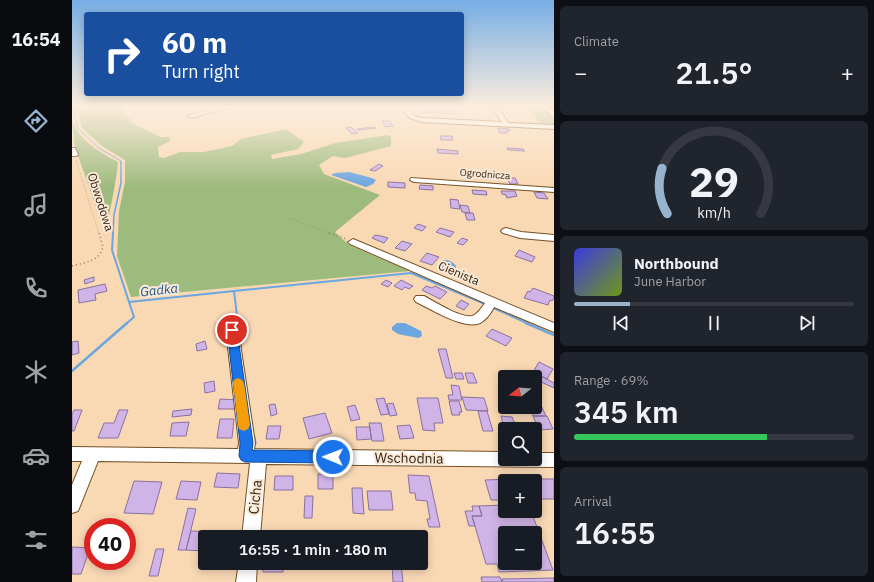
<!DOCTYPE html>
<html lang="en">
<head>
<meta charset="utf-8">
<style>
  body { margin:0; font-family:"IBM Plex Sans",sans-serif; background:#20242c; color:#f1f3f6; height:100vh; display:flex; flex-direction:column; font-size:15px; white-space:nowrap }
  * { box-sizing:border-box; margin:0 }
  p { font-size:13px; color:#9ea1a6 }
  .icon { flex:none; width:22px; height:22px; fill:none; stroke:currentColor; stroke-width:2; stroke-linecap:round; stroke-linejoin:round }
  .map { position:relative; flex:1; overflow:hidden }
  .drawer { display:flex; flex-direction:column; gap:6px; padding:6px; background:#0d0f14; width:320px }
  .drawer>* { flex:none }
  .banner { position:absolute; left:12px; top:12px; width:380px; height:84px; border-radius:4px; box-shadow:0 2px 10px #0003; background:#1a4fa0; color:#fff; overflow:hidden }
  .needle { width:26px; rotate:253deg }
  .fabs { position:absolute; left:426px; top:370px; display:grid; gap:8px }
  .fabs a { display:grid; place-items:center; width:44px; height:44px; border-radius:4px; background:#171b24; box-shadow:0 2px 10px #0003; font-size:20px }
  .speed { position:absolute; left:12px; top:518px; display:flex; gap:8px; font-size:20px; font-weight:700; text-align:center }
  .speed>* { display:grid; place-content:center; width:52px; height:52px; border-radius:50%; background:#171b24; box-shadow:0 2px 10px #0003; line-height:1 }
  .speed .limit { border:6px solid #d22; background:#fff; color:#111 }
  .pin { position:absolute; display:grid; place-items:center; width:34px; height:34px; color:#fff; margin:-17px; border:2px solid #fff; border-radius:50%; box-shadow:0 1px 4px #0007 }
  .me { position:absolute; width:44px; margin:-22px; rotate:271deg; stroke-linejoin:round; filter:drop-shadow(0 0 3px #0008) }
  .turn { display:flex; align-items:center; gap:14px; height:84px; padding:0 12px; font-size:18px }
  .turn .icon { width:52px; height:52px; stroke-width:2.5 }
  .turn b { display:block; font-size:28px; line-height:34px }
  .big { font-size:30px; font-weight:600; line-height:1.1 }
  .drawer .widget { flex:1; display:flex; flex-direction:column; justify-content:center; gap:6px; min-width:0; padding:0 14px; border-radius:6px; background:#20242c }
  .drawer .dial { align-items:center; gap:0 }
  .dial svg { height:104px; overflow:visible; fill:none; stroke:#363941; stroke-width:7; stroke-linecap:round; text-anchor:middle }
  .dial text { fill:#f1f3f6; stroke:none }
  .song { display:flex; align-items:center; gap:12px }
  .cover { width:48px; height:48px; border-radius:6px; background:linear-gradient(135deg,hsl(240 70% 55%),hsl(80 70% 35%)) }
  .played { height:4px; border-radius:2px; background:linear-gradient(90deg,#97b3ce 20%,#363941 20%) }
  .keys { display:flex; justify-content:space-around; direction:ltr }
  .heat { display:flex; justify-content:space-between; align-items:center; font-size:22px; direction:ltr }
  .charge { height:6px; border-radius:3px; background:linear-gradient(90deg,#34c759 69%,#363941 0) }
  .trip { position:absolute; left:126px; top:530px; width:230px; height:40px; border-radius:4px; background:#171b24; box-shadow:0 2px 10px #0003; font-weight:600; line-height:40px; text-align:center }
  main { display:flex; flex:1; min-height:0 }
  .tabs { display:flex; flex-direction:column; width:72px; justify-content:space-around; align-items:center; background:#090b0e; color:#9ea1a6 }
  .tabs .icon { width:28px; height:28px }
  .tabs .active { color:#97b3ce }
  .tabs b { font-size:18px; color:#f1f3f6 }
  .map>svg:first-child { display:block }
  .green { fill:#9ebb7e }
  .water { fill:#6ca6e0 }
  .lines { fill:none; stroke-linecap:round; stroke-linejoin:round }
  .stream-far4 { stroke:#6ca6e0; stroke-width:1 }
  .stream-far3 { stroke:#6ca6e0; stroke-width:1.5 }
  .stream-far2 { stroke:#6ca6e0; stroke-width:2 }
  .stream-far1 { stroke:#6ca6e0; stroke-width:2.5 }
  .stream { stroke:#6ca6e0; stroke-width:3 }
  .building { fill:#d0b4e7; stroke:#8a719f; fill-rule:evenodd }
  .minor-casing { stroke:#735025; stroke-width:2 }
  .path-far1 { stroke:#927a5f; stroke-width:1; stroke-dasharray:0.5 2; stroke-linecap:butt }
  .path { stroke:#927a5f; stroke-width:1.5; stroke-dasharray:1 3; stroke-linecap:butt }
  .minor { fill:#fff; fill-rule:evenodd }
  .route { fill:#1a73e8; stroke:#114b97 }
  .slow { fill:#f59e0b }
  .labels { text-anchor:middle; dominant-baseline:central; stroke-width:4; stroke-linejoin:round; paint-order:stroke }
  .far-street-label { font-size:10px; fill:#2f1f0e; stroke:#f9e8d6 }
  .street-label { font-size:12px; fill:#2f1f0e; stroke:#f9e8d6 }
  .water-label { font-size:13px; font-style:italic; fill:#1a588e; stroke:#f9e8d6 }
  .near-street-label { font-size:14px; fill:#2f1f0e; stroke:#f9e8d6 }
</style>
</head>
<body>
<main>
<nav class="tabs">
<b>16:54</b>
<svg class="icon active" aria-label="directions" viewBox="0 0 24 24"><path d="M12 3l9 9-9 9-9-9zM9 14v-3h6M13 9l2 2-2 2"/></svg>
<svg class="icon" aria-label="music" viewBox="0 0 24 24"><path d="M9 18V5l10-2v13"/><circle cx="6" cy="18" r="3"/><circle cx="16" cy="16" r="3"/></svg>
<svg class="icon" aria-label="phone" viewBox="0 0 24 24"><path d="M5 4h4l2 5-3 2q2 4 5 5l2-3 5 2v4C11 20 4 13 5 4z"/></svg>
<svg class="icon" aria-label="climate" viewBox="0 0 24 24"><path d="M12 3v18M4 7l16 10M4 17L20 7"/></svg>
<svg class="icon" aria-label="car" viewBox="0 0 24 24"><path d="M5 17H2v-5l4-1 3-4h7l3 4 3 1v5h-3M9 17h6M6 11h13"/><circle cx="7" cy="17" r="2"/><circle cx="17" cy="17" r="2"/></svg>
<svg class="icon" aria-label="filters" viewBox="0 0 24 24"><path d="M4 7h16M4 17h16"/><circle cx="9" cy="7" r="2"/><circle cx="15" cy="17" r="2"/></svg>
</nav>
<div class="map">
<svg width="482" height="582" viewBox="0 0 482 582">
  <rect width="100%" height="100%" fill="#f9d8b4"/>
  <path class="green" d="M0,106H49L60,123L88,137H97L98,141L86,147L87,157L92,158L108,152H132L160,146L169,139L214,129L232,142L226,149L199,155L200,159L229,154L263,143L316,135L319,137V146L273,158L261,156L247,165L252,174L308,195L263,232L277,245L338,271L59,297L45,256L47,211L53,182V160L30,146L10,128L6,113H0Z
    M453,106H469V108H467L474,110L482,121V125L437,124L436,122L468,123Z
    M0,121C8,141 27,152 46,162C44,186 37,210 34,235L3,147Z"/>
  <path class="water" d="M277,172L300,178L304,180L301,184L294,187L259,175L263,173Z
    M371,260C377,260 380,261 384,266V270L375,271L367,268V266Z
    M325,323H333L349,331L350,336L346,338L326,334L320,330V327Z"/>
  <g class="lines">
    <path class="stream-far4" d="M0,107L6,129L28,149L49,161V163"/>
    <path class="stream-far3" d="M41,234L42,215L49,183V162"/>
    <path class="stream-far2" d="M41,233L40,250L57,302L162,291L166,324
      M162,291L339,273L413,304
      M419,307L457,324
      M54,324L62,317L57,302"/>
    <path class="stream-far1" d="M166,323L169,347
      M454,323L482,335
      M0,371L55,323"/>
    <path class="stream" d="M182,437L183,443"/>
  </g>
  <path class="building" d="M351,107L381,108L382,114L351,112Z
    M310,121H318L321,126L313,127Z
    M279,127L286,133L280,134L274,128Z
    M302,127L304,128L286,130L285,129Z
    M426,128L437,129L438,131H434L435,133H428Z
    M368,136H380L381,140H369Z
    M435,148L451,149L453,151L436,150Z
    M365,149L386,151V154L366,153Z
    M307,164L311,166L303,171L298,170Z
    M435,178H443L446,184H438Z
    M316,182L333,183V188L316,187Z
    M348,185L361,186V190L347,189Z
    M400,190L414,191L415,195L401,194Z
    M429,191H443L445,196L435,198L434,195L430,194Z
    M462,192L472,193L476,199L465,198Z
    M378,199L386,200L388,209L379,208Z
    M388,205L396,206L398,213L390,212Z
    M393,213H401L403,220H395Z
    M346,224L354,227L350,231L342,228Z
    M368,228L382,232L378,237L364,232Z
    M303,235L309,236L316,238L312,243L300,238Z
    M390,238L396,240L391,245L385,243Z
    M330,241L340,244L333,251L323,248Z
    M447,250L463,257L460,262L443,256Z
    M355,253L367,257L360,265L348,261Z
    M22,277V281L13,284L12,280Z
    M314,280L320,283L316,287L309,284Z
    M329,280L341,286L337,289L333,287L330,290L322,286Z
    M33,284L35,291L23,294L24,300L7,303L6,290Z
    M354,286L360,288L363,286L375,292L368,299L350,290Z
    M461,288L482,296V298L480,301L478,300L476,305L452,298L456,291L458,292Z
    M389,300L397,304L392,310L384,306Z
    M420,329L440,338L434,346L414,336Z
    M6,341L7,353L0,355V342Z
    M133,341L135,349L125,351L124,344Z
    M366,349H374L381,378H374Z
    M467,362L481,369L475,379L461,372Z
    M382,373H390L392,379H384Z
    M393,373H401L405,383H396Z
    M469,376L482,383V388L467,381Z
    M142,381L143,391L133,393L132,383Z
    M379,385L387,386L390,400H377L376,395H381Z
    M390,397L412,398L416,411L394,410Z
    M312,398L317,414L309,415L304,399Z
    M345,398H366L371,423H362L363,431L351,430Z
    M148,399L166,400L164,409H146Z
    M377,401H387L390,412H387L388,415H380Z
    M463,401H467L474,416H461L457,407H463Z
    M321,403L325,415L318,416L315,404Z
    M203,404L205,414L199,416L197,405Z
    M283,405L288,419L279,421L275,407Z
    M120,409L119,415L100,417L101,411Z
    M2,410H10L2,431H0V414Z
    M47,410H56L46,438H26L32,423H42Z
    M406,411H415L421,431H411Z
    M253,413L260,433L237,439L231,418Z
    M429,416L440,417L443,424H431Z
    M461,416H475L481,429L467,430Z
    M148,419H162L160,438H145Z
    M117,422L114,436H98L100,423Z
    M297,423H309L312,441H300Z
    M431,424H443L445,429H433Z
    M338,425L342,438L328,439L325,426Z
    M196,426H209L207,439H194Z
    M284,427H298L299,439L285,440Z
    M145,473L168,474L166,488L142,487Z
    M246,474H261V489H246Z
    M336,475L357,476L368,527H357L355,519H358L355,501L344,500L343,493H338Z
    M203,476H221V490H202Z
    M439,479V481H433V500H419L413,480Z
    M461,479H482V499H469Z
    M62,481L90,482L81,514L52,513Z
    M109,481L129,482L125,500L104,499Z
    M280,488H290L292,514L281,513Z
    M295,491H319L321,510H297Z
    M233,496H241L240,518H232Z
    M433,505V511H459L481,570L427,572L425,564H414L400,516H410L407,506ZM433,533H463V563H433Z
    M400,506H407L410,516H400L403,526H397L393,511H401Z
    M116,508L124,509L114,550H106Z
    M119,531L172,533L171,537H133V551L114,550Z
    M0,547L18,548L9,574H0Z
    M84,549H92L86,576H77Z
    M191,563H211V572H191Z
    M320,563H329L331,582H321Z
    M409,577H428L430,582H410Z
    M482,578V582H431L430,579Z"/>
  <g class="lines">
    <defs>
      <path id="minor" d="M151,106H161L119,118L116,116Z
        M327,106H333L342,116L350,118L430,122L419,106H425L436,123L482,125V129L350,122L338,118Z
        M469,106H475L482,113V118Z
        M0,148H3L6,154L5,156H0Z
        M339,178L482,188V192L342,182L338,180Z
        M434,228L449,232L482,235V241L448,238L431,233L429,231L431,229Z
        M281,239L482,323V332L422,307C419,313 414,320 408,323C392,330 359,309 344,302L342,299L344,296H352C363,302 388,318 400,316C405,315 410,307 413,303L278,244L276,242Z
        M160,326L164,327L166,330L183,443L182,449L433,452V459H463V453H482V467L194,464L188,537H170L178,463L26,461L6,511L0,513V485L10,461H0V447L166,449L167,443L154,330L156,327Z
        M167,563H185L184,582H164Z"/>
    </defs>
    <use href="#minor" class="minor-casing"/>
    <path class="path-far1" d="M278,109L298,106
      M4,160L27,234
      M217,218L259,234"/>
    <path class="path" d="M257,233L274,239
      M0,266C13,262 27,262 31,247L27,233"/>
    <use href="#minor" class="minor"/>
  </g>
  <linearGradient id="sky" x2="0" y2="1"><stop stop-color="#76aee5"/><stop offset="0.57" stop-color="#fceddd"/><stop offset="1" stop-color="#fceddd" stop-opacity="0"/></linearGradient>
  <rect width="482" height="187" fill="url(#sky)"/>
  <path class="route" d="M160,327L165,330L181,443L180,450L261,451L265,453L267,457L265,461L261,463L173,462L169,460L167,456L168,443L155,330Z"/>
  <path class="slow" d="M166,378L170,380L172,383L178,425L176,429L172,431L167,429L166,425L161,383L162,380Z"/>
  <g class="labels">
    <g class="far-street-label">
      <text transform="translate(413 174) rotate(4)">Ogrodnicza</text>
    </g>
    <g class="street-label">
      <text transform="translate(29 202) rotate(72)">Obwodowa</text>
      <text transform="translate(387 273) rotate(23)">Cienista</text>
    </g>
    <g class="water-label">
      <text transform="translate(87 290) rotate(-6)">Gadka</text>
    </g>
    <g class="near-street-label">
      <text transform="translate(337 458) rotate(1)">Wschodnia</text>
      <text transform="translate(183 497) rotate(-84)">Cicha</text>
    </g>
  </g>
</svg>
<div class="fabs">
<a><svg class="needle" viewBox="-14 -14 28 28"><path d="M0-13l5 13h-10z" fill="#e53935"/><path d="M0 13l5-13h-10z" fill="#9ea1a6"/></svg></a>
<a><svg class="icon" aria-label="search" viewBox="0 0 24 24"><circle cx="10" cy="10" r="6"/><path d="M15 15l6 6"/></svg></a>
<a>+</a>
<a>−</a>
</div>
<div class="speed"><div class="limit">40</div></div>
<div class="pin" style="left:160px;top:330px;background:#d93025"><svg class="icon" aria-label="arrive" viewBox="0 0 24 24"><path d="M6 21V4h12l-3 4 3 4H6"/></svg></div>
<svg class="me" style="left:261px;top:457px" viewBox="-20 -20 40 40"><circle r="17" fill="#1a73e8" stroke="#fff" stroke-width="3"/><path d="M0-11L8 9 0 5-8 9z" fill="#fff"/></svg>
<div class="trip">16:55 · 1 min · 180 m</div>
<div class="banner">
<div class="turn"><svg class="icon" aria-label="right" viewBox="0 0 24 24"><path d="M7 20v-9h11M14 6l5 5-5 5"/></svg><div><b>60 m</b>Turn right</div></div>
</div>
</div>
<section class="drawer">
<div class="widget"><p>Climate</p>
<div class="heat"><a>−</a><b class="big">21.5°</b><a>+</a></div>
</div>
<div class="widget dial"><svg viewBox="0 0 100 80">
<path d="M14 69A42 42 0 1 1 86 69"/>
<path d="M14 69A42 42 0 0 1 10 34" stroke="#97b3ce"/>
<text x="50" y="56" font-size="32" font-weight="700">29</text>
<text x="50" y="72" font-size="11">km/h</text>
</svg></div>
<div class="widget">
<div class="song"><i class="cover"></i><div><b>Northbound</b><p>June Harbor</p></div></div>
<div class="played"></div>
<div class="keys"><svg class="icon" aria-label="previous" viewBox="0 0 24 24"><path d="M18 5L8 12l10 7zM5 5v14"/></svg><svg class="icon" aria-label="pause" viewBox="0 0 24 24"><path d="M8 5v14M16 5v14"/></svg><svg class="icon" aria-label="next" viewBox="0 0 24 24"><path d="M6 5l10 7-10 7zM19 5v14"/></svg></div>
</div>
<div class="widget"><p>Range · 69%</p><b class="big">345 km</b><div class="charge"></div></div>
<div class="widget"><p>Arrival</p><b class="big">16:55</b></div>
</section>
</main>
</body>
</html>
